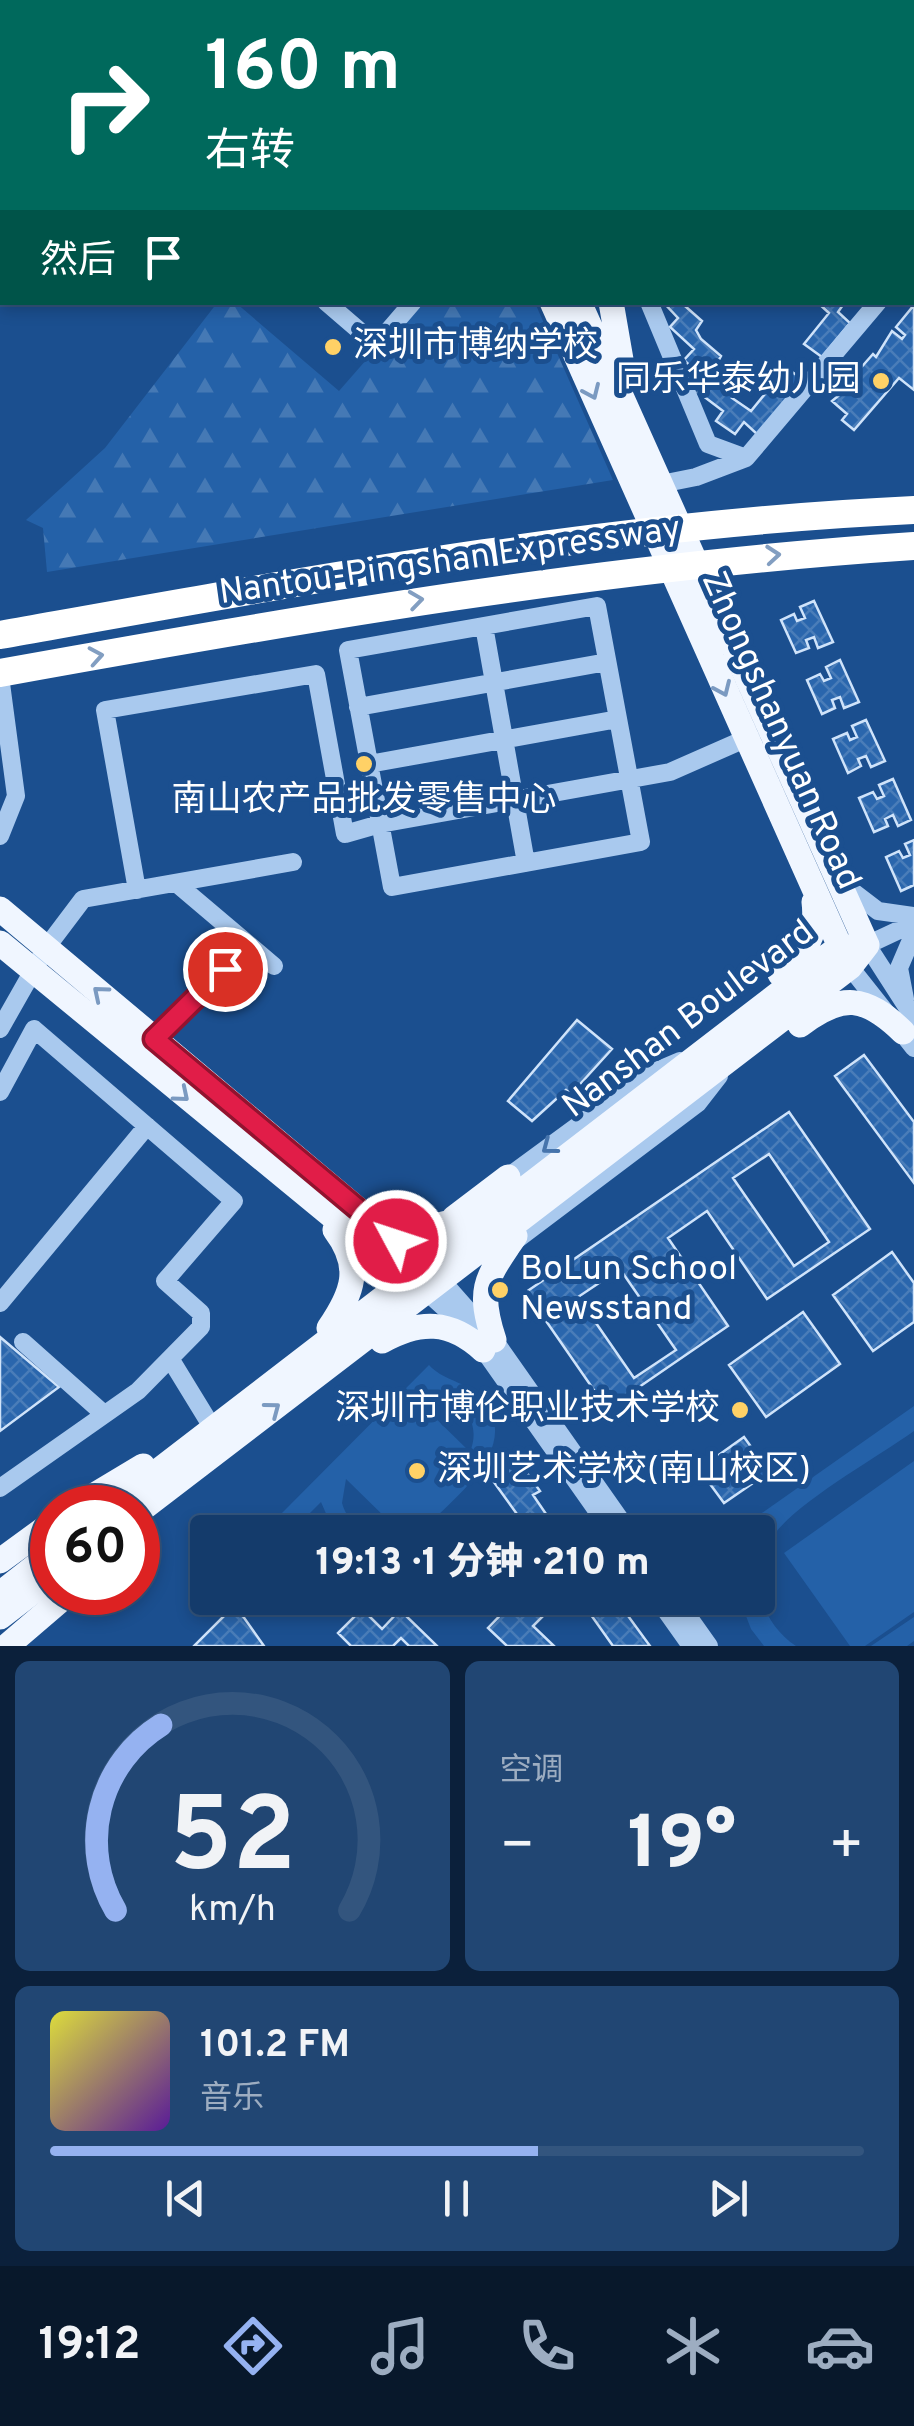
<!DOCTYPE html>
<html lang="zh">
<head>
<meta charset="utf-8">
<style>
  body { margin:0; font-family:Overpass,"Noto Sans SC",sans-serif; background:#214673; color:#f1f3f6; height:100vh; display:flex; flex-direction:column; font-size:38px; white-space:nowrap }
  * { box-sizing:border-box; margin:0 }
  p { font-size:32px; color:#9dadc1 }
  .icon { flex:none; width:55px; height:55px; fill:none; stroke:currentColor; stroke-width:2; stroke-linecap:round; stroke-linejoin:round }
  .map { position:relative; height:1646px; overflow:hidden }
  .panel { display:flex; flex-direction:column; gap:15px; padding:15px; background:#0b203b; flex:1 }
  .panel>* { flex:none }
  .guide { position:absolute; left:0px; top:0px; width:915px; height:305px; box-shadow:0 5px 15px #0003,0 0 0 2px #33557e; background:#00695c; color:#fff; overflow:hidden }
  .speed { position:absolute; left:30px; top:1485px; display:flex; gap:20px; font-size:50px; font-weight:700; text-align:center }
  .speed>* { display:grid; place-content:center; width:130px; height:130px; border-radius:50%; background:#143b6b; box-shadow:0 5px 15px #0003,0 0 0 2px #33557e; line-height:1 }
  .speed .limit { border:15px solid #d22; background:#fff; color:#111 }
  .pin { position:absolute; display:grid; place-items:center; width:85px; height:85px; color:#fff; margin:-42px; border:5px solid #fff; border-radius:50%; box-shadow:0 2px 10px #0007 }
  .me { position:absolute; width:110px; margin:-55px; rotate:310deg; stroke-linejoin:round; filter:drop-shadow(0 0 8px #0008) }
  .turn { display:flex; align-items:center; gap:35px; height:210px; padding:0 40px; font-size:45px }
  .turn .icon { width:130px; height:130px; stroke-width:2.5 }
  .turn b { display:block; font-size:70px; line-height:85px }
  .then { display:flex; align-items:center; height:95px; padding:0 40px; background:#0003; gap:20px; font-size:38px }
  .big { font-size:75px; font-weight:800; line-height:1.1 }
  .panel .tile { flex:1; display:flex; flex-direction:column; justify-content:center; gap:15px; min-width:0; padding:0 35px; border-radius:15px; background:#214673 }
  .panel .dial { align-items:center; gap:0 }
  .dial svg { height:260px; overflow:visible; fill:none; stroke:#33557e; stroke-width:7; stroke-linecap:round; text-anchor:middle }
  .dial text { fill:#f1f3f6; stroke:none }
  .song { display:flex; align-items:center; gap:30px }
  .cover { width:120px; height:120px; border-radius:15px; background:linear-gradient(135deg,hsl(60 70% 55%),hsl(270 70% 35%)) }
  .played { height:10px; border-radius:5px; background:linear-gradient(90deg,#95b2f1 60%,#33557e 60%) }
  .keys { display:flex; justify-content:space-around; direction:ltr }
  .heat { display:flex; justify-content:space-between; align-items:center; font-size:55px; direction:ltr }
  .panel .tiles { flex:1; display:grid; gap:15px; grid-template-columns:1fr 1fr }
  .tile:last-child { grid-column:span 2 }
  .trip { position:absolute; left:190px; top:1515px; width:585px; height:100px; border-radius:10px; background:#143b6b; box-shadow:0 5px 15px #0003,0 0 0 2px #33557e; font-weight:800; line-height:100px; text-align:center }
  .menu { display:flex; height:160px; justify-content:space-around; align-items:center; background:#08182b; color:#9dadc1 }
  .menu .icon { width:70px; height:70px }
  .menu .current { color:#95b2f1 }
  .menu b { font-size:45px; color:#f1f3f6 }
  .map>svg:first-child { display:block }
  .green { fill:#2461a8; fill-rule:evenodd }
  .forest { fill:url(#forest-firs) }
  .building { fill:url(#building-cross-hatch); stroke:#cfe3fa; stroke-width:2.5; fill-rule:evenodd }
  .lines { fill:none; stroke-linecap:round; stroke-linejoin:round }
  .minor { stroke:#a9c9ee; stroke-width:18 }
  .major { stroke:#f0f6ff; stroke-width:25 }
  .major-bridge { stroke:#f0f6ff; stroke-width:25 }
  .highway-bridge { stroke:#fff; stroke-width:28 }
  .oneway { stroke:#7b9ac1 }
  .oneway2 { stroke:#829ec1 }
  .oneway3 { stroke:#4674ac }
  .route-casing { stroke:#92132f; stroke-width:25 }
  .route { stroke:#e11d48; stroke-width:18 }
  .poi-dot { fill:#ffd166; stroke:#1b4f8f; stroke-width:4 }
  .labels { text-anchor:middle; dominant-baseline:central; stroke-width:10; stroke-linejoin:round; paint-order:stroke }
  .poi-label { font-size:35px; fill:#fff; stroke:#1b4f8f; text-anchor:start }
  .street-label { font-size:35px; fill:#fff; stroke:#1b4f8f }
</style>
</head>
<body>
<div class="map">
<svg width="914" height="1646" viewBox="0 0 914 1646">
  <defs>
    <pattern id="forest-firs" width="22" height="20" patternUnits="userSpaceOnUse" patternTransform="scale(2.5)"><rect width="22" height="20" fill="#2461a8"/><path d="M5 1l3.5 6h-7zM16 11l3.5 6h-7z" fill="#4579b5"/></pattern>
    <pattern id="building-cross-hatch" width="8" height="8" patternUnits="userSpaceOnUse" patternTransform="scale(2.5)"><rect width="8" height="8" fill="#2a66ad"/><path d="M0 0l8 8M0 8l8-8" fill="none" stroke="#4a7db9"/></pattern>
  </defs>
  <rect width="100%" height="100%" fill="#1b4f8f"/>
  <path class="green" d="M429,1365C443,1380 460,1380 475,1393C532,1441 453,1499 420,1532H334L321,1502L296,1527L282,1513ZM437,1399C466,1400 481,1425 470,1452L421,1404ZM346,1479L394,1526V1527C371,1538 349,1528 342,1503Z
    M914,1406V1431C876,1458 804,1498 776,1532C745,1570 758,1620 796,1646H764L751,1629L739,1598H758V1532H735Z
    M914,1461V1612L865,1646H850L784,1553Z
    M914,1617V1641L907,1646H871Z"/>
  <path class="forest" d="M217,303H236L339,391L416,303H535L613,480L47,572L43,528L26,520L105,448Z"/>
  <path class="building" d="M386,0H455L453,2Z
    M515,0H634L513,2Z
    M663,302H688L685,306L702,321L696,330L701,339L721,356L716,365L739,388L732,398L751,411L786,368L804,380L758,435L744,422L735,434L716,421L723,411L698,392L707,382L684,360L694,349L670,327L678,318Z
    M817,302H845L838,312L850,323L822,357L804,344L829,313Z
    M914,305V390L899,378L854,430L842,420L847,414L832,401L855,382L851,379L873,354L876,357L892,331L902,339L905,335L896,327Z
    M814,601L833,642L818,648L814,637L806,640L809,648L796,653L781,620L794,614L797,621L805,618L800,607Z
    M840,660L859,702L844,708L840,697L832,700L835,708L822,714L807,680L820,674L824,681L831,678L826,667Z
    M866,720L885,761L871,767L866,756L858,759L861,766L848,773L833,739L847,733L850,740L857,737L852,726Z
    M893,779L911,820L898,826L893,815L885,819L888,826L874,832L859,798L873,792L877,799L884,796L879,785Z
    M914,840V885L901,891L886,857L899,851L903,858L910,855L905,844Z
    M577,1020L612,1049L571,1094L566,1090L532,1121L508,1101Z
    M864,1055L914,1122V1183L835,1076Z
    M789,1112L870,1229L767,1299L707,1211L668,1238L728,1326L607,1409L526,1292ZM769,1154L829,1242L794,1266L733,1178ZM620,1269L676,1350L634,1378L578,1297Z
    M892,1252L914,1283V1322L873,1351L833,1295Z
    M803,1312L840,1364L766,1417L729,1365Z
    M0,1337L59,1387L0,1431Z
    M744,1437L769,1472L724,1503L699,1469Z
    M517,1459L540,1491L533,1495L546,1514L527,1528L491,1478Z
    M443,1517L459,1532H428Z
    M517,1598H544L553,1606L533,1626L554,1646H507L488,1628Z
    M579,1598H615L650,1646H613Z
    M235,1605L264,1646H194Z
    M362,1609L382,1629L400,1610L437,1646H409L401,1638L393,1646H351L338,1633Z"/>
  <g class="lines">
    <path class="minor" d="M246,0L249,2
      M484,2L486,0
      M912,263L914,261
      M326,302L376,345L413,302
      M649,302L708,444L746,458
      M661,484L696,477L746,458L878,302
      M597,606L641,842L392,887L348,650Z
      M484,626L526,863
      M0,676L16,796L0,836
      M358,707L607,662
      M369,764L618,719
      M176,883L274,966
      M844,885L878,911L914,916
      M137,890L105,710L316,674L345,834L380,824L670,772L745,739
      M914,923L867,945L914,1018
      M850,967L914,1048
      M905,999L899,968L914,933
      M0,1029L46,948L83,899L293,862
      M154,1039L177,1013L203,995L246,943
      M0,1092L34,1029L234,1201L165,1281L201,1313V1327L138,1391L0,1488
      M503,1187L508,1177L647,1075L680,1061
      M511,1244L698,1103L719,1076
      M442,1281L494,1340L629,1532
      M427,1292L471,1332L612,1532
      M0,1303L147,1126
      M23,1342L104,1414
      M171,1360L212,1427
      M657,1598L691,1646
      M675,1598L709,1646"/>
    <path class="major" d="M734,2L736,0
      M770,2L772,0
      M552,302L846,960
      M579,302L867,945
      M611,302L624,377
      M0,909L435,1274
      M0,943L417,1286
      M780,974C805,955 818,934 814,902
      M800,1025C842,993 865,995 903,1032
      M454,1218L508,1177
      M377,1221L416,1230L479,1216
      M329,1328C353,1293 363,1267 335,1230
      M494,1340C477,1288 486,1279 515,1236
      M382,1341C420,1320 450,1320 483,1350
      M73,1508L143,1466
      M110,1508L838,948L867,945
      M138,1512L850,967L867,945
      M0,1561L52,1523
      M7,1646L70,1592"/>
    <path class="major-bridge" d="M0,1594L52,1553
      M0,1617L52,1577"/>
    <path class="highway-bridge" d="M0,635C303,581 606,524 914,510
      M0,673C304,618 606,566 914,546"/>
  </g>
  <defs><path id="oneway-chevron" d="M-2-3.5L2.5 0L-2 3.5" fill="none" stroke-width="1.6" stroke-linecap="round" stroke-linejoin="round" transform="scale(2.5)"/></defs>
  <g class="oneway">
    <use href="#oneway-chevron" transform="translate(592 392) rotate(66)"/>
    <use href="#oneway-chevron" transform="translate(723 689) rotate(66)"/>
    <use href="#oneway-chevron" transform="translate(100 993) rotate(-140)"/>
    <use href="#oneway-chevron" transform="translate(182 1095) rotate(40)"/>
    <use href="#oneway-chevron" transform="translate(273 1409) rotate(-37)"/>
  </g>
  <g class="oneway2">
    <use href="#oneway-chevron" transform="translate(773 555) rotate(-5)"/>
    <use href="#oneway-chevron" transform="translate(416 600) rotate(-8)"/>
    <use href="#oneway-chevron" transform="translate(96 656) rotate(-10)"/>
  </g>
  <use class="oneway3" href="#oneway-chevron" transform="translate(549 1147) rotate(143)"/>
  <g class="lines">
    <defs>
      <path id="route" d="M225,969L154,1039L396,1241"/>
    </defs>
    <use href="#route" class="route-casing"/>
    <use href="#route" class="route"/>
  </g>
  <g class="poi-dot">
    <circle cx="333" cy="347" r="10"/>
    <circle cx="881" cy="381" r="10"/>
    <circle cx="364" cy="764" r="10"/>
    <circle cx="500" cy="1290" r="10"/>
    <circle cx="740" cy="1410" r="10"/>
    <circle cx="417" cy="1471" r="10"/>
  </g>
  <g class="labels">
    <g class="poi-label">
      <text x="353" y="347">深圳市博纳学校</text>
      <text x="861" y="381" text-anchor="end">同乐华泰幼儿园</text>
      <text x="364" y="801" text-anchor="middle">南山农产品批发零售中心</text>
      <text x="520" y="1270">BoLun School<tspan x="520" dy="40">Newsstand</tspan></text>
      <text x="720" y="1410" text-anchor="end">深圳市博伦职业技术学校</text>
      <text x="437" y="1471">深圳艺术学校(南山校区)</text>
    </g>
    <g class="street-label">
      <text transform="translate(450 562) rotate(-8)">Nantou-Pingshan Expressway</text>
      <text transform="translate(780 731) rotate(66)">Zhongshanyuan Road</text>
      <text transform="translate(689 1020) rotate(-37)">Nanshan Boulevard</text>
    </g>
  </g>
</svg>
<div class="speed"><div class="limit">60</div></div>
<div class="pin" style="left:225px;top:969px;background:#d93025"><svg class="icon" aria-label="arrive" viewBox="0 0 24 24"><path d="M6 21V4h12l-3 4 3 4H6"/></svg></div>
<svg class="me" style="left:396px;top:1241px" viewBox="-20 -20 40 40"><circle r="17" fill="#e11d48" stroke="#fff" stroke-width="3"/><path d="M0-11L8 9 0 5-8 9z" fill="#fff"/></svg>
<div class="trip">19:13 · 1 分钟 · 210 m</div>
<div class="guide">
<div class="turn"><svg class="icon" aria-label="right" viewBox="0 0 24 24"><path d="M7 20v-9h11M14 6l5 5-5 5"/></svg><div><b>160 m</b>右转</div></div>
<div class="then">然后<svg class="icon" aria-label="arrive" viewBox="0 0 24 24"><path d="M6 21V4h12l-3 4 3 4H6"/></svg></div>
</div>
</div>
<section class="panel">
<div class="tiles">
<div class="tile dial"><svg viewBox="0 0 100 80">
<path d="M14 69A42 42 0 1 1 86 69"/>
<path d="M14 69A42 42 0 0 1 28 12" stroke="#95b2f1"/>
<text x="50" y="56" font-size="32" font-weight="700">52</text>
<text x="50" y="72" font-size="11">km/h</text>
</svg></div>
<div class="tile"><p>空调</p>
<div class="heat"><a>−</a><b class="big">19°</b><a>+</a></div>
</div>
<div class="tile">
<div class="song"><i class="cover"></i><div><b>101.2 FM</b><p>音乐</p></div></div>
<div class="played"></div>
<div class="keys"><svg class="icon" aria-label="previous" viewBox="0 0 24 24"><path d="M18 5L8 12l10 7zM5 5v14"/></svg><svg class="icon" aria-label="pause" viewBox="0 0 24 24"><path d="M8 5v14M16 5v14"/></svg><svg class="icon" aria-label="next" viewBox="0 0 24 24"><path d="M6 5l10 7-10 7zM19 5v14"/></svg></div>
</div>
</div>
</section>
<nav class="menu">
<b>19:12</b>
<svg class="icon current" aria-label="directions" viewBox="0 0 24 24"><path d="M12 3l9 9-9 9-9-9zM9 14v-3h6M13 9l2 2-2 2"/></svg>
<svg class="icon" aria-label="music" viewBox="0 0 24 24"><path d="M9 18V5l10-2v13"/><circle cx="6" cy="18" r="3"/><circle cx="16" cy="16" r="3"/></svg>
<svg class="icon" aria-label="phone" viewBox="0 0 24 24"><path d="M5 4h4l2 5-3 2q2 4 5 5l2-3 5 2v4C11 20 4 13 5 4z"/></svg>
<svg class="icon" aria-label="climate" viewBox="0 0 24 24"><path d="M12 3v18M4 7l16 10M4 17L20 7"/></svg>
<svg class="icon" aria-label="car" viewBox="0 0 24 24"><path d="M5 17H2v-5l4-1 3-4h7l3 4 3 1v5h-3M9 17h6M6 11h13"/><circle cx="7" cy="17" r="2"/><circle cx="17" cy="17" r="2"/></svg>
</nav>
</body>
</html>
